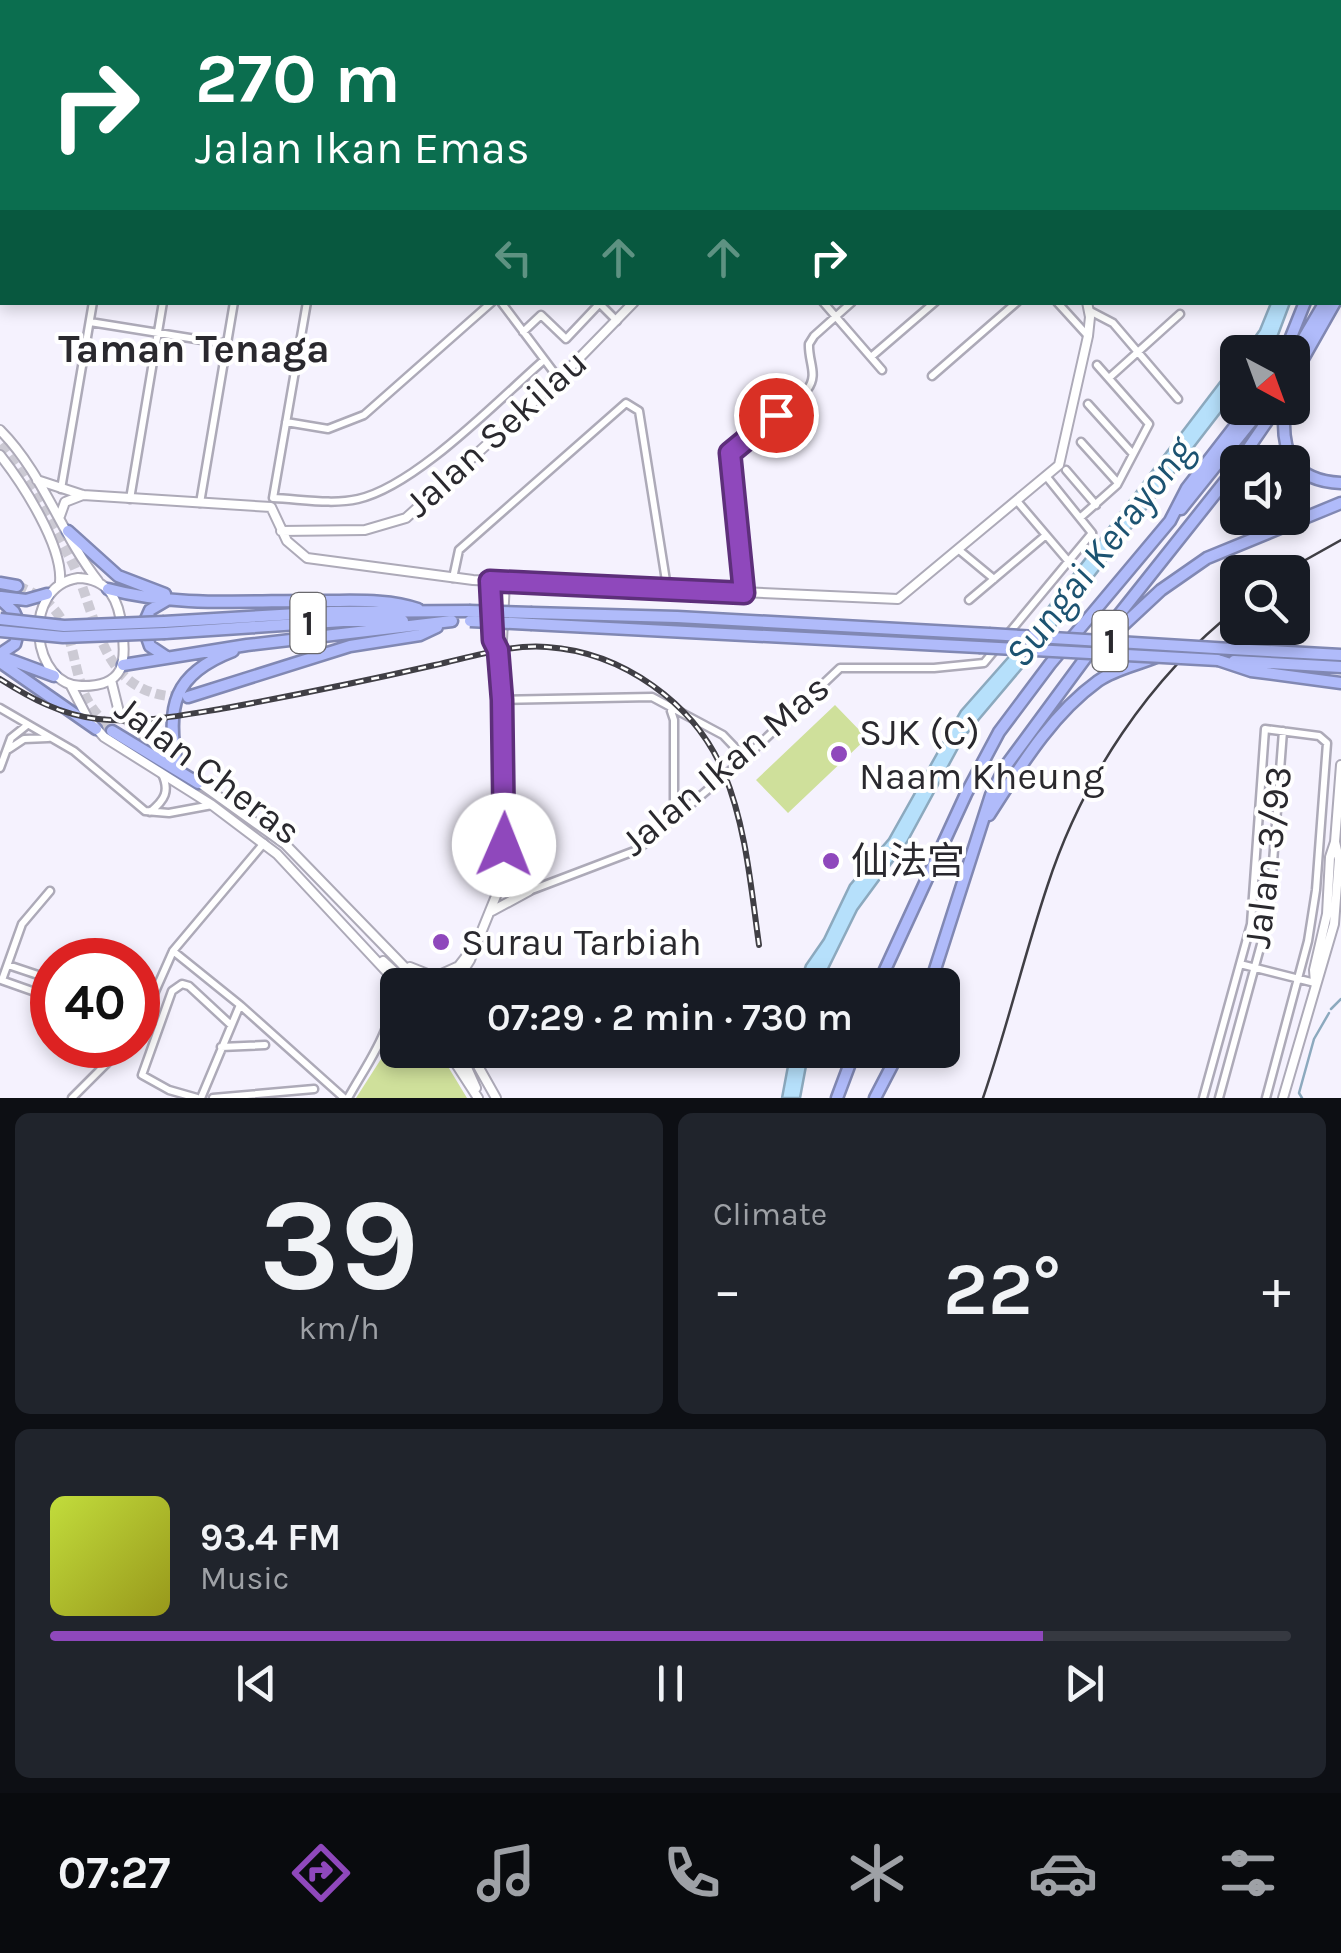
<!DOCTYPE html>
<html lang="en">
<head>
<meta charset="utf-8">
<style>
  body { margin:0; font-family:Karla,"Noto Sans SC",sans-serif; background:#20242c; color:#f1f3f6; height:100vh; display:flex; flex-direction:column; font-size:38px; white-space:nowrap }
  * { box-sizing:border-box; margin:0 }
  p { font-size:32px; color:#9ea1a6 }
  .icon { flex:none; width:55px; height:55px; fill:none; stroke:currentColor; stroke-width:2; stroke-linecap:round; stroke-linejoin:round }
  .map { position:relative; height:1098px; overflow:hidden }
  .details { display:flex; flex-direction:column; gap:15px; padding:15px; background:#0d0f14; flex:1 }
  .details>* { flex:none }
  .banner { position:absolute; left:0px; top:0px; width:1342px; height:305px; box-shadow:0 5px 15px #0003; background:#0b6e4f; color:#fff; overflow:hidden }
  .needle { width:65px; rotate:139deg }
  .fabs { position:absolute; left:1220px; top:335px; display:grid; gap:20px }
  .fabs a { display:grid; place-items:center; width:90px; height:90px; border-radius:15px; background:#171b24; box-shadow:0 5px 15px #0003; font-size:50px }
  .speed { position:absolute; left:30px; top:938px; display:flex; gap:20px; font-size:50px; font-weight:700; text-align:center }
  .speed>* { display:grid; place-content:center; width:130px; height:130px; border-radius:50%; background:#171b24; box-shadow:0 5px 15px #0003; line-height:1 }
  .speed .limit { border:15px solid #d22; background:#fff; color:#111 }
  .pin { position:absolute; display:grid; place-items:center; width:85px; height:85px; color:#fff; margin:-42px; border:5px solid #fff; border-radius:50%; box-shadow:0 2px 10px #0007 }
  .me { position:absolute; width:110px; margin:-55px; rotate:1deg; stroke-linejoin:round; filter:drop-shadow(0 0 8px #0008) }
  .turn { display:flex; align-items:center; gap:35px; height:210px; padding:0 30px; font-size:45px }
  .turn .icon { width:130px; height:130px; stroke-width:2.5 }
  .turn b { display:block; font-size:70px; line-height:85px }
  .lanes { display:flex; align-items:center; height:95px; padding:0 30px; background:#0003; justify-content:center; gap:50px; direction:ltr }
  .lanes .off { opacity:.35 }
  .big { font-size:75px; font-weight:600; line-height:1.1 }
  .details .card { flex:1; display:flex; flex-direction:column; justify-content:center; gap:15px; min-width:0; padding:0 35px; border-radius:15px; background:#20242c }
  .details .dial { align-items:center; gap:0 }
  .dial b { font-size:130px; line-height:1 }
  .song { display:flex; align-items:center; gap:30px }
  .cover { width:120px; height:120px; border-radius:15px; background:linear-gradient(135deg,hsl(70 70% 55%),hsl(60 70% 35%)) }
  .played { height:10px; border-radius:5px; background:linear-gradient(90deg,#8f48bc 80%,#363941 80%) }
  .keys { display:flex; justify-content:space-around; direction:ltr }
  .heat { display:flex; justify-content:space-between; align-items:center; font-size:55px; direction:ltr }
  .details .tiles { flex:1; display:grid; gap:15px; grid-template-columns:1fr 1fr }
  .card:last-child { grid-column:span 2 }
  .trip { position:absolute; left:380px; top:968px; width:580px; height:100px; border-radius:15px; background:#171b24; box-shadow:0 5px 15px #0003; font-weight:600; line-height:100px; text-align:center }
  .dock { display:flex; height:160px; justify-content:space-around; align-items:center; background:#090b0e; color:#9ea1a6 }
  .dock .icon { width:70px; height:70px }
  .dock .active { color:#8f48bc }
  .dock b { font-size:45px; color:#f1f3f6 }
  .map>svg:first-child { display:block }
  .green { fill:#cfe09b }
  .water { fill:#b6e0fb; stroke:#8ca9be; stroke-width:2.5 }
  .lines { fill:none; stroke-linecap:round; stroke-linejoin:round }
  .stream { stroke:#8ca9be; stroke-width:2.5 }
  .highway-tunnel { stroke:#cccad4; stroke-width:10; stroke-dasharray:10 5; stroke-linecap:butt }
  .street-casing { stroke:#adaab8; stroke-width:11 }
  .secondary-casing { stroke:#adaab8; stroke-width:12 }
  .highway-casing { stroke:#8188b3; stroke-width:15 }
  .street { stroke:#fff; stroke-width:6 }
  .secondary { stroke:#fff; stroke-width:8 }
  .highway { stroke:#b0bbfa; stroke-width:10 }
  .tram { stroke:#403f45; stroke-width:2.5 }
  .rail-casing { stroke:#403f45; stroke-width:6 }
  .rail { stroke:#fff; stroke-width:2.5; stroke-dasharray:8; stroke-linecap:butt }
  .highway-bridge-casing { stroke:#8188b3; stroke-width:15; stroke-linecap:butt }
  .highway-bridge { stroke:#b0bbfa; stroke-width:10 }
  .route-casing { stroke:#5d2f7a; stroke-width:25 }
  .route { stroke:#8f48bc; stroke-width:18 }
  .poi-dot { fill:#8f48bc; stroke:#fff; stroke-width:4 }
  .labels { text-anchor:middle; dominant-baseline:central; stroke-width:8; stroke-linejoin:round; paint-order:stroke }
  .shield { fill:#fff; stroke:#6a696d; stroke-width:2.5 }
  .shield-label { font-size:35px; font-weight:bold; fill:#2a292e }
  .street-label { font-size:38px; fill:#2a292e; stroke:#fff }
  .poi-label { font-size:38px; fill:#2a292e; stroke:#fff; text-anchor:start }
  .neighbourhood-label { font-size:40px; font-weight:bold; fill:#2a292e; stroke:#fff }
  .water-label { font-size:40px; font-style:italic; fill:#1c5371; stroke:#fff }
</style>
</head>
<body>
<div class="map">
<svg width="1341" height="1098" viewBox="0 0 1341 1098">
  <rect width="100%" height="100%" fill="#f5f2fe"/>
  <path class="green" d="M835,705L867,738L788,813L756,780Z
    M397,1034L398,1050H438L467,1098H356Z"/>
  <path class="water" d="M1271,303H1290L1278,335L1267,352H1244L1260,330Z
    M1237,360V391L1034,654L964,737L907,842L857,910L820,985H799L806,965L824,939L850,885L889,839L961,711L1021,643Z
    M791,1050H809L800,1098H782Z"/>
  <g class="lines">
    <path class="stream" d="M205,2L210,0
      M1331,1009L1341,999
      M1302,1098L1299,1093L1314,1039L1329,1013"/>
    <path class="highway-tunnel" d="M0,445C27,480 49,519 70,558C100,616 97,696 182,697
      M17,586C76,607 66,644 84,693C90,708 101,719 112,731"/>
    <defs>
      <path id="street" d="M448,0L449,2
        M955,0L957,2
        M148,2L149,0
        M591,2L593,0
        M0,284L2,285
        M501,302L559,379
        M823,302L882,370
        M1057,302L1088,336
        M600,304L617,321
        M1090,311L1113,323L1178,399
        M90,322L227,344
        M523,332L541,315L566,339L601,302
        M871,357L935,302
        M932,376L1017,302
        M1109,378L1180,314
        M1088,404L1133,454
        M286,422L328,429L364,415L492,302
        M1081,442L1118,483
        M1066,470L1096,505
        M61,489L93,302
        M273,498C300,499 332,505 358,499C416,486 498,400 544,360
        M273,498L307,302
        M130,499L163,302
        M1017,501L1069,562
        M200,503L234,302
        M1081,517L1117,485L1149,424L1097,365
        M959,550L994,579
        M453,578L459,550L626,403L639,411L667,587
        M744,593L731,453L807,390C819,375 808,362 809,344L814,336L852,302
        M969,600L1046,535
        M501,700L652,697L723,735L745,758
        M0,708L74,751L145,811L169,813L212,805
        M671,711L674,720V818
        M9,749L24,739L48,738
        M0,768L11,738L26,726
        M150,812C165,800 170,791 162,774
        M500,885L523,887
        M498,891H529L637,850L745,758L840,668H934L984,663L1092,533L1046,476
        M173,951L240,1005L344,1098
        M1240,964L1315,983
        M8,965L41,976
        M1,980L52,998
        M2,980L22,924L50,891
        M138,1030L173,951L264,843
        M101,1045L113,1058
        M221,1047L265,1045
        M72,1098L125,1045
        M197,1098L169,1090L142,1075L172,991L182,984L189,986L231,1025
        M201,1098L240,1005
        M213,1098L314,1089
        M348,1098C370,1058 400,1023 390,976
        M1203,1098L1251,924L1265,729L1319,736L1327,743L1316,890L1308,941L1266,1098
        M1219,1098L1269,915L1283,731"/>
      <path id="secondary" d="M788,0L791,2
        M802,0L804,2
        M0,430C43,473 61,534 98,581
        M0,455C23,484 63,546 60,582
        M37,480L83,495L271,507L287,541L307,558L473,580L898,599L1059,465L1088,336L1090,317L1087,302
        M60,516L65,502L83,495
        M281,531L365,530L406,518L559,379L634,302
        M78,578C110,579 119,601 122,629C127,663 124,686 83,686C32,688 19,587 78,578Z
        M491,581L493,640L498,650
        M111,680L119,712L176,764
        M71,686L88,719L104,737L212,805L277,854L399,985
        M194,779L285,844L422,985
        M503,866L511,880L523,887
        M492,911L529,891
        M383,961L409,985
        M410,967L435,977L457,967
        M1315,983L1314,970L1327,914L1330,857L1335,842L1341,765
        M444,985L472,949
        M454,985L470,960L498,891L502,874L505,823L498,651L502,640L505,582
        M447,1050L478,1098
        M459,1050L476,1088
        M469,1050L496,1098
        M1283,1098L1334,924L1339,859L1335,842"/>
      <path id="highway" d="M1142,0L1143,2
        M1153,0L1155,2
        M1302,0L1303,2
        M1314,0L1315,2
        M1340,67L1341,69
        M1340,94L1341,96
        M1340,229L1341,230
        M1340,245L1341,246
        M1340,276L1341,274
        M1340,294L1341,292
        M1285,352L1305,302
        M1292,358L1325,302
        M1292,378L1335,302
        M1285,408C1280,452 1293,481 1341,483
        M1239,462L1276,408
        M1181,509L1262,408
        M68,531L118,576L165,594
        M0,583L17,586
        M108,589C178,608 254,600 326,601C357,601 389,599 418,609
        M1,597L26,600L47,594
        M0,599L14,612L20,625L15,644L0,654
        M532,613L677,617L989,634
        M164,622L331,612L469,611
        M532,624L979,647
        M165,633L343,621H403
        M1102,636L1238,465
        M1231,649L1341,655
        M0,656L54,676
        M165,656L150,646L143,626L150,610L167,600
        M1218,660L1251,671L1341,683
        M1234,661L1341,667
        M0,662L96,729
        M123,665L247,645L452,621
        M188,697L350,646L420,635L437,627
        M112,731L198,783
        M177,765C166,706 173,674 233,651
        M989,815C1020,767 1051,715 1098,681C1115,669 1137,665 1156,657
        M878,985L966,794L999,732L1050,664L1170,521L1187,488L1249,408
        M930,985L991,795L1005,767L1095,645L1117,631L1161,590L1207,558L1341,503
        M837,1098L855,1050
        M875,1098L900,1050"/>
    </defs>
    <use href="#street" class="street-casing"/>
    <use href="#secondary" class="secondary-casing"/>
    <use href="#highway" class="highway-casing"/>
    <use href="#street" class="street"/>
    <use href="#secondary" class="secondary"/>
    <use href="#highway" class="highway"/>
    <path class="tram" d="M1240,0L1241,2
      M1340,170L1341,171
      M1284,572L1341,540
      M983,1098C1007,1028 1024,956 1047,887C1082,779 1149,678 1238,608"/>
    <defs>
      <path id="rail" d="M0,679C30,698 61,715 98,719C141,724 183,715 226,708C296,695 365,681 435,665C471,657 510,644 547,647C622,652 695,703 724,773C746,826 751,888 759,945"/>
    </defs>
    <use href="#rail" class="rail-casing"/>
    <use href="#rail" class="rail"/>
    <defs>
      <path id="highway-bridge" d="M469,611L532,613
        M0,619L64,626L164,622
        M470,621L532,624
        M0,631L63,637L165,633
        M989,634L1231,649
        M979,647L1218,660"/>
    </defs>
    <use href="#highway-bridge" class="highway-bridge-casing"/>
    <use href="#highway-bridge" class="highway-bridge"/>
  </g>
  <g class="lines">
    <defs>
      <path id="route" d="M504,845L502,700L498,650L493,640L490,581L744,593L730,453L776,415"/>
    </defs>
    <use href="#route" class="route-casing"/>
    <use href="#route" class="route"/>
  </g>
  <g class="poi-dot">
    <circle cx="839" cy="754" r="10"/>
    <circle cx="831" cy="861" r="10"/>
    <circle cx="441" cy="942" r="10"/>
  </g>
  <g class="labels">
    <g class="shield">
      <rect x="290.5" y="593" width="35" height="60" rx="8"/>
      <rect x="1092.5" y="611" width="35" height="60" rx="8"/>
    </g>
    <g class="shield-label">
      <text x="308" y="623">1</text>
      <text x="1110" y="641">1</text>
    </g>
    <g class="street-label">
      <text transform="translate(496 433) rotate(-42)">Jalan Sekilau</text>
      <text transform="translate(725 765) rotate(-40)">Jalan Ikan Mas</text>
      <text transform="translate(208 770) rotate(37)">Jalan Cheras</text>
      <text transform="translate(1268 857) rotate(-83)">Jalan 3/93</text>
    </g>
    <g class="poi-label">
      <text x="859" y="732">SJK (C)<tspan x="859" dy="44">Naam Kheung</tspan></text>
      <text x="851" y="861">仙法宫</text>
      <text x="461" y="942">Surau Tarbiah</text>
    </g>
    <g class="neighbourhood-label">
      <text x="194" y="348">Taman Tenaga</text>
    </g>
    <g class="water-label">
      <text transform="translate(1099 552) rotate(-52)">Sungai Kerayong</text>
    </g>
  </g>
</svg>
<div class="fabs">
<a><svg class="needle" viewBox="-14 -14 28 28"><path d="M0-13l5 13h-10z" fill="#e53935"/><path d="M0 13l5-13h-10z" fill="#9ea1a6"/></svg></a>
<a><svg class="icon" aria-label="sound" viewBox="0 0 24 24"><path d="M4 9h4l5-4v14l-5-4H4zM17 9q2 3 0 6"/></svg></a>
<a><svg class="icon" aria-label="search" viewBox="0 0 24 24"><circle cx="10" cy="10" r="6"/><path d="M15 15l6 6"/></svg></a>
</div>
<div class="speed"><div class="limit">40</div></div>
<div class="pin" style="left:776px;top:415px;background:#d93025"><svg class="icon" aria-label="arrive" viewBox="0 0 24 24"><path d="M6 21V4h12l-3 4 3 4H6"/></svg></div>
<svg class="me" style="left:504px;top:845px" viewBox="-20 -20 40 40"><circle r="19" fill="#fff"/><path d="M0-13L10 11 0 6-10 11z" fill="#8f48bc"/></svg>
<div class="trip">07:29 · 2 min · 730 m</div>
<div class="banner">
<div class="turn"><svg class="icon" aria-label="right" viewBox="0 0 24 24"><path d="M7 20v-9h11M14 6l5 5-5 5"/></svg><div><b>270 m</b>Jalan Ikan Emas</div></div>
<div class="lanes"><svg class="icon off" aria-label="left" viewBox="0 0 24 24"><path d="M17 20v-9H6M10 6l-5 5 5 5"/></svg><svg class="icon off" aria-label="ahead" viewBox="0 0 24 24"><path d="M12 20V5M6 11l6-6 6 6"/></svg><svg class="icon off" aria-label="ahead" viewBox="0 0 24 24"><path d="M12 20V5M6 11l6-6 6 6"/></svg><svg class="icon" aria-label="right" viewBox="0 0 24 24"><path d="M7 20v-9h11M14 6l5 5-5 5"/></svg></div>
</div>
</div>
<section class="details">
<div class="tiles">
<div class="card dial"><b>39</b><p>km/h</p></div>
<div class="card"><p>Climate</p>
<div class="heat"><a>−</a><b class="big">22°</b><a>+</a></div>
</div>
<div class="card">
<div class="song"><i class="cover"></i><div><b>93.4 FM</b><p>Music</p></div></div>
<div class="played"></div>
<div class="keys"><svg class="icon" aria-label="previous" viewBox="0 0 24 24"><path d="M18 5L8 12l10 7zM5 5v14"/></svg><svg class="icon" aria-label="pause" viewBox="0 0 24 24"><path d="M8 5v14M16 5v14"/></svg><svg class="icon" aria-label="next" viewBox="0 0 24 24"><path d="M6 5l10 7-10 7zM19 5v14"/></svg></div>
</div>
</div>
</section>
<nav class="dock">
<b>07:27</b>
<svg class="icon active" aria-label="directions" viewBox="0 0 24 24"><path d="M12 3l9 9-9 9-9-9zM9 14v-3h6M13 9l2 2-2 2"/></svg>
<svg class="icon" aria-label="music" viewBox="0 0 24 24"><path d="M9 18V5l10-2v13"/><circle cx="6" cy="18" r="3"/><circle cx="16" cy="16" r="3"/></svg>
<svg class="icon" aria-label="phone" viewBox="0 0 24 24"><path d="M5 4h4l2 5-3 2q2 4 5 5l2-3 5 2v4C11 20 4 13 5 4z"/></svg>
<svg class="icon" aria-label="climate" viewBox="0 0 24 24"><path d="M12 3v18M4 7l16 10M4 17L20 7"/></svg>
<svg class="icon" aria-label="car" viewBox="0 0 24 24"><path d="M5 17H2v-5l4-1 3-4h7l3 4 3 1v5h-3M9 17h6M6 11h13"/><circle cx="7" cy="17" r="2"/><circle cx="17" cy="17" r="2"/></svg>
<svg class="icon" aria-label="filters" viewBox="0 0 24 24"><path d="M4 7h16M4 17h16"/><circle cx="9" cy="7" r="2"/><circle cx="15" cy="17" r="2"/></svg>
</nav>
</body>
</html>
